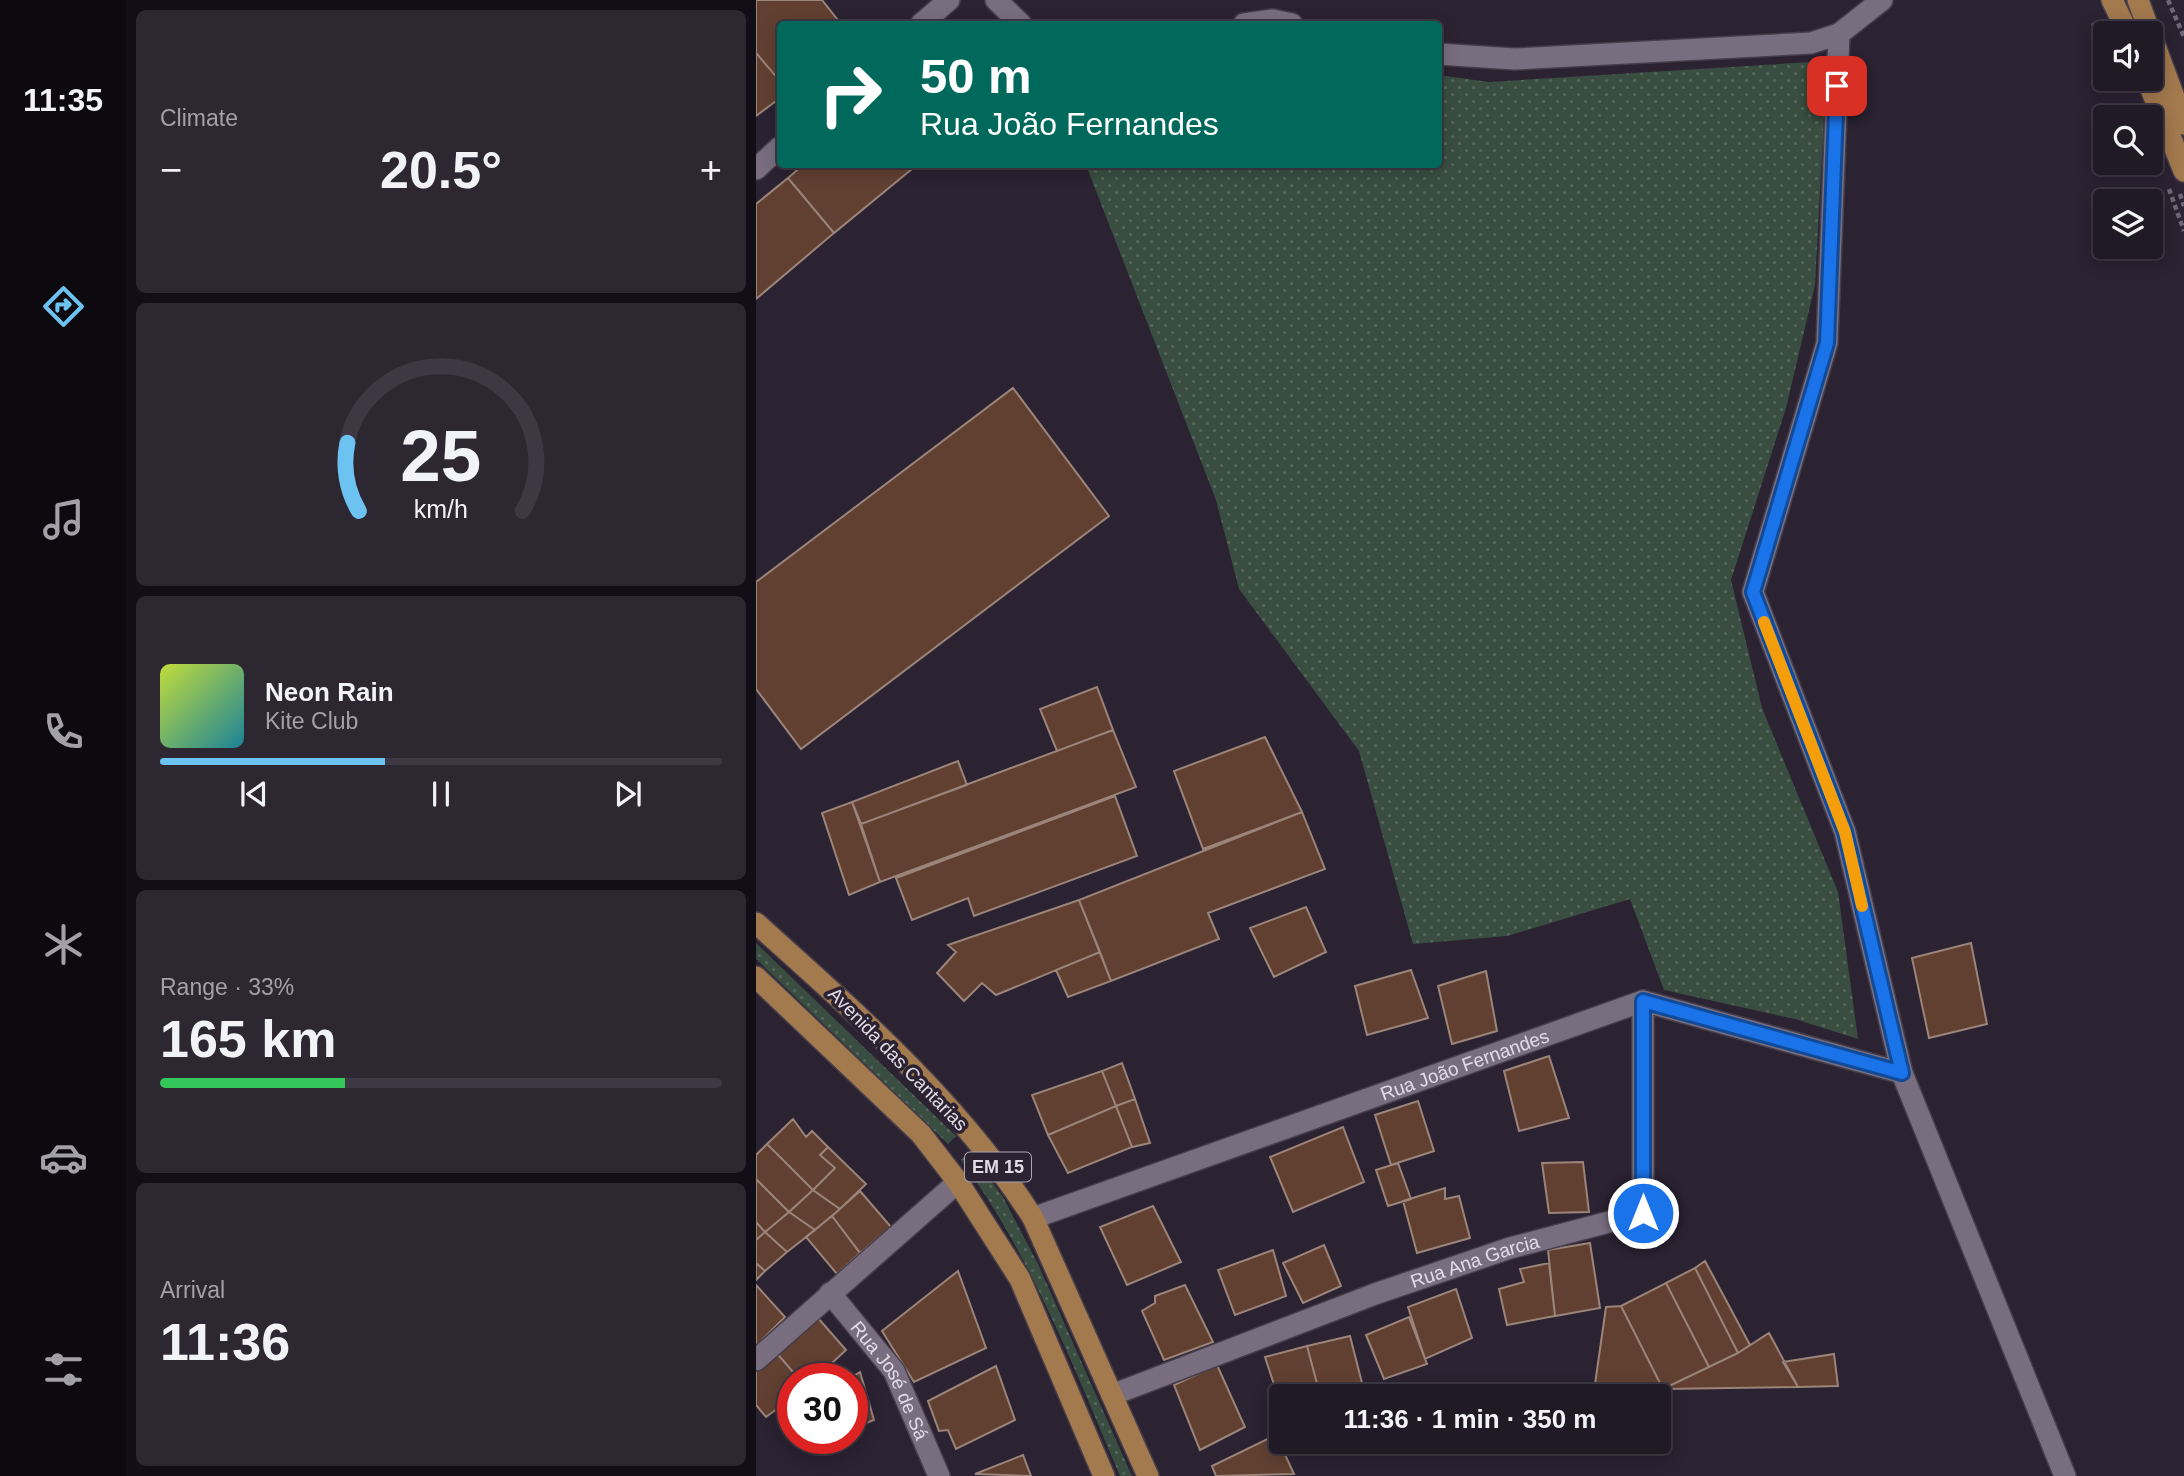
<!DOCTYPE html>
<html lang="en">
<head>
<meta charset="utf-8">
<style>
  body { margin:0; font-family:Arial,sans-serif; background:#2d2732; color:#f1f3f6; height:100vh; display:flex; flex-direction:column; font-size:26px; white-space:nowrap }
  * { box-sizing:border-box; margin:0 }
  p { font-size:23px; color:#a2a1a7 }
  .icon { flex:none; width:38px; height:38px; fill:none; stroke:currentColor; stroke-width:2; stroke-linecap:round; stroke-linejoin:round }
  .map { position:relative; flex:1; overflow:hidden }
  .details { display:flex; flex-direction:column; gap:10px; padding:10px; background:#120e15; width:630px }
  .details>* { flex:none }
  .guide { position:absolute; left:21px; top:21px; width:665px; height:147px; border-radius:7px; box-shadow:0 4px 18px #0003,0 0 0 2px #3d3843; background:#00695c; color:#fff; overflow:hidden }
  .controls { position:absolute; left:1337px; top:21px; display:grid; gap:14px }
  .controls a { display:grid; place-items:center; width:70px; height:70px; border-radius:7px; background:#201a26; box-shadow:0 4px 18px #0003,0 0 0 2px #3d3843; font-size:35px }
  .speed { position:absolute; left:21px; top:1363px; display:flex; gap:14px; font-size:35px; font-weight:700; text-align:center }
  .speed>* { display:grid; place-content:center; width:91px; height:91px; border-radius:50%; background:#201a26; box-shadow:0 4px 18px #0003,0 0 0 2px #3d3843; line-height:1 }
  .speed .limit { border:10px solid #d22; background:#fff; color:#111 }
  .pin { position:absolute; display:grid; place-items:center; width:60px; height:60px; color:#fff; margin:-30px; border-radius:14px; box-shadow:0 4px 10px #0006 }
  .me { position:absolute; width:77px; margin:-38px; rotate:0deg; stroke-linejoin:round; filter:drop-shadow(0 0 5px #0008) }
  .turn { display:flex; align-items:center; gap:24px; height:147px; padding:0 28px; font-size:32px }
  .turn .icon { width:91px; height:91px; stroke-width:2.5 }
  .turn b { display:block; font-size:49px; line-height:60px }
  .big { font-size:52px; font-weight:700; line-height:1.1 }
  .details .widget { flex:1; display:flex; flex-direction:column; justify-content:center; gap:10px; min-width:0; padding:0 24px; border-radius:10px; background:#2d2732 }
  .details .dial { align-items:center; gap:0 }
  .dial svg { height:182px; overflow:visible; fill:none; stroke:#3d3843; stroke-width:7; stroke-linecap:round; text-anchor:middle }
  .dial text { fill:#f1f3f6; stroke:none }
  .song { display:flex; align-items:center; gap:21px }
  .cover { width:84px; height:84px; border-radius:10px; background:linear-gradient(135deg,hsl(70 70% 55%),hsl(190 70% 35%)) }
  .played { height:7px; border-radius:4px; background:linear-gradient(90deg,#6cc3f2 40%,#3d3843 40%) }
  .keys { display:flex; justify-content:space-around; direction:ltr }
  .heat { display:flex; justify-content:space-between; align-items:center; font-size:38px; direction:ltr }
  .charge { height:10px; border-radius:5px; background:linear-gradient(90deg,#34c759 33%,#3d3843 0) }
  .trip { position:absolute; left:513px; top:1384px; width:402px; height:70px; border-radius:7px; background:#201a26; box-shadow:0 4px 18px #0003,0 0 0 2px #3d3843; font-weight:700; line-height:70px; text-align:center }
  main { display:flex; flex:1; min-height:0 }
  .tabs { display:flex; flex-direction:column; width:126px; justify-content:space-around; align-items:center; background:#0d0a0f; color:#a2a1a7 }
  .tabs .icon { width:49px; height:49px }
  .tabs .selected { color:#6cc3f2 }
  .tabs b { font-size:32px; color:#f1f3f6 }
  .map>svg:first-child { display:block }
  .grass { fill:url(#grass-dots) }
  .building { fill:#614031; stroke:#9b847a; stroke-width:2 }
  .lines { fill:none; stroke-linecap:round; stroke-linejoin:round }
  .street-casing { stroke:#453d4a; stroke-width:24 }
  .primary-casing { stroke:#453d4a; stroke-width:24 }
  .path { stroke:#6f6775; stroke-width:4.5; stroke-dasharray:5 3.5; stroke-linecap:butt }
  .street { stroke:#786e80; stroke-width:21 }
  .primary { stroke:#a3794e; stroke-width:21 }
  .route-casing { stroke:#114b97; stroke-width:18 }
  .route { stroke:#1a73e8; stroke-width:12 }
  .slow { stroke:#f59e0b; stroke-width:12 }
  .labels { text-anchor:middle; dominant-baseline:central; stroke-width:7; stroke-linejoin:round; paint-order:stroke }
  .shield { fill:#2b2232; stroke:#aba4b1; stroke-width:2 }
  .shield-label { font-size:18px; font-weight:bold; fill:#e2dce7 }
  .street-label { font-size:19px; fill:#e2dce7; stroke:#2b2232 }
</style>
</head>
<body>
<main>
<nav class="tabs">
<b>11:35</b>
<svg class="icon selected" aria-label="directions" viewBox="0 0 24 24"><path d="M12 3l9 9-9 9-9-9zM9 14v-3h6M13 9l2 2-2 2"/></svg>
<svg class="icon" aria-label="music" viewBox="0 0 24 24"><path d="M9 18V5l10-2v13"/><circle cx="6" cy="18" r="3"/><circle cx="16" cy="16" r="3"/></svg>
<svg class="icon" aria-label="phone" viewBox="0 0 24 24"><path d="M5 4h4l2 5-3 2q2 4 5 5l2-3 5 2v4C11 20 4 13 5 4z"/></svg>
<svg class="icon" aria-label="climate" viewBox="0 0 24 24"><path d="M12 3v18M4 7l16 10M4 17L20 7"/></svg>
<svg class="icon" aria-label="car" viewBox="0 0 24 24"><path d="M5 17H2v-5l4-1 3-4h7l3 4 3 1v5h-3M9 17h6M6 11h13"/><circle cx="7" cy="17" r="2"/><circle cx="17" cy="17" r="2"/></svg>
<svg class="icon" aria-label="filters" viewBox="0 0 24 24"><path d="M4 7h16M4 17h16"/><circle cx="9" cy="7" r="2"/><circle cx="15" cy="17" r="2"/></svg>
</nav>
<section class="details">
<div class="widget"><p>Climate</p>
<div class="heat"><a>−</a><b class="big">20.5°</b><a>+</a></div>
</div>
<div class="widget dial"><svg viewBox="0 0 100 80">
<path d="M14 69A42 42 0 1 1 86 69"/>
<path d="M14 69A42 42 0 0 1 9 39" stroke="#6cc3f2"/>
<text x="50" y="56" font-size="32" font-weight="700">25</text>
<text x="50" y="72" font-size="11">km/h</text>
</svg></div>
<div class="widget">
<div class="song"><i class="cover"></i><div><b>Neon Rain</b><p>Kite Club</p></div></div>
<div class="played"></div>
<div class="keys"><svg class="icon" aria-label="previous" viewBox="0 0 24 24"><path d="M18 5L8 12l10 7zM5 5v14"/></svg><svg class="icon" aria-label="pause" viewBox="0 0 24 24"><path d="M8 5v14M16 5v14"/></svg><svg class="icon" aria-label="next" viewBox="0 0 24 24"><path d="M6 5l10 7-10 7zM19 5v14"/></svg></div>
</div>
<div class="widget"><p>Range · 33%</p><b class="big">165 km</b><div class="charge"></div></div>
<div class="widget"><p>Arrival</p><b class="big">11:36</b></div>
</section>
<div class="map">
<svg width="1428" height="1476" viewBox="0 0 1428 1476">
  <defs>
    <pattern id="grass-dots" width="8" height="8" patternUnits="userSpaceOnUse" patternTransform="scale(1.75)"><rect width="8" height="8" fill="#394e40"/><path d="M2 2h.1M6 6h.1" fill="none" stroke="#55675c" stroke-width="1.8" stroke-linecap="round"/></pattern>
  </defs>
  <rect width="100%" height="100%" fill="#2b2232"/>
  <path class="grass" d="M1071,61L1059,285L1030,408L975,580L1006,708L1082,892L1102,1039L1039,1019L908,990L874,899L751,936L657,944L603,751L483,589L460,500L330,165L682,164L683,75L733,82Z
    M0,943L200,1136L192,1144L0,959Z
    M213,1152L247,1197L282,1264L376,1476H364C318,1368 275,1255 205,1160Z"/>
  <path class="building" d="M0,0H66L85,24H24V81L0,53Z
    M0,53L24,81V98L0,116Z
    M48,164H162L78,233L32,178Z
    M32,178L78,233L0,299V204Z
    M257,388L353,516L45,749L0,689V582Z
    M341,687L357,730L301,751L284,709Z
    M357,730L380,787L124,882L105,824Z
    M509,737L546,812L447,849L418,771Z
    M202,761L211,785L105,824L96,802Z
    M359,796L381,856L218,916L212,898L156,920L140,878Z
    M96,802L124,882L93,895L66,813Z
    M546,812L569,869L452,913L463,939L355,981L323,900Z
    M323,900L344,952L240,995L226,983L208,1001L181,973L200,952L192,945Z
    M550,907L570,952L518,977L494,928Z
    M1215,943L1231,1024L1173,1038L1156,958Z
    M344,952L355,981L312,997L300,970Z
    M655,970L672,1018L611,1035L599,986Z
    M730,971L741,1031L696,1044L682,986Z
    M793,1056L813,1118L763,1131L748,1071Z
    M366,1063L379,1099L360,1106L346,1071Z
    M346,1071L360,1106L292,1135L276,1095Z
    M379,1099L394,1143L376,1147L360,1106Z
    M662,1101L678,1151L635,1165L619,1115Z
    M360,1106L376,1147L312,1173L292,1135Z
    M37,1119L50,1137L56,1131L72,1147L64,1155L79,1168L57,1190L11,1144Z
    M587,1127L608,1182L537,1212L514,1157Z
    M11,1144L57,1190L33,1212L0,1179V1155Z
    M72,1147L110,1184L84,1209L57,1190L79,1168L64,1155Z
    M827,1162L833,1212L793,1213L786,1163Z
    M642,1163L655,1199L632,1206L620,1170Z
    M0,1179L33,1212L9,1232L0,1222Z
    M689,1188V1199L703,1196L714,1238L661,1253L647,1201Z
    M57,1190L84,1209L59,1230L33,1212Z
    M104,1191L135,1227L104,1253L76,1216Z
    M397,1206L425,1262L371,1285L344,1227Z
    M33,1212L59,1230L31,1252L9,1232Z
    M76,1216L104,1253L81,1274L50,1237Z
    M0,1222L9,1232L0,1240Z
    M9,1232L31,1252L9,1271L0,1263V1240Z
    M834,1243L844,1308L799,1316L792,1250Z
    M568,1245L585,1286L547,1303L527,1263Z
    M517,1250L530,1296L479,1315L462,1270Z
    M949,1261L994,1345L982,1353L939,1268Z
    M0,1263L9,1271L0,1280Z
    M793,1263L799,1316L751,1325L743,1289L768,1282L764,1269Z
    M939,1268L982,1353L953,1367L910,1283Z
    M202,1271L230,1348L158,1382L126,1331Z
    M910,1283L953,1367L907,1389L865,1306Z
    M0,1285L29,1317L0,1346Z
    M429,1285L457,1342L408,1360L386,1311L399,1303V1296Z
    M700,1289L716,1338L669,1359L652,1307Z
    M865,1306L907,1389L838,1391L850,1307Z
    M653,1317L671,1364L628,1379L610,1335Z
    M62,1318L90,1350L59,1379H43L19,1351Z
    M1013,1333L1042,1387L907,1389L982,1353Z
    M594,1336L606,1383L563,1391L551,1346Z
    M551,1346L563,1391L545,1396H525L524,1403L509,1357Z
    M19,1351L43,1379H37V1397L10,1417L0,1405V1368Z
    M1078,1354L1082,1386L1042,1387L1027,1362Z
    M461,1365L489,1427L444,1450L418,1385Z
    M240,1366L259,1420L200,1449L192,1430L183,1431L172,1401Z
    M83,1370L95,1378L73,1379Z
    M104,1372L118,1420L96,1429V1379H93Z
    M641,1386L644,1396H615Z
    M520,1435L538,1474L460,1476L456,1466Z
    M576,1442H608L581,1452Z
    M267,1455L275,1476L219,1474Z"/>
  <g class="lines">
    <defs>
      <g id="street">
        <path d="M240,0L265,24"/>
        <path d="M1126,0L1083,34L1071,343L997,592L1089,832L1146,1073L1309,1476"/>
        <path d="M165,24L193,0"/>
        <path d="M488,24L517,20L536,24"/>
        <path d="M682,54L759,59L1055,43L1083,34"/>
        <path d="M0,169L24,147"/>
        <path id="s1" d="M277,1218L887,1001L1146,1073"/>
        <path id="s2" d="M74,1293L138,1371L183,1476"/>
        <path d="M0,1360L202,1182"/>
        <path id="s3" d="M356,1395L619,1294L754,1248L887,1213V1001"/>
      </g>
      <path id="primary" d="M1356,0L1372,33
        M1382,0L1394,33
        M1395,35L1428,124
        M1391,79L1428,171
        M0,923C100,1013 204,1103 277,1218L392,1476
        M0,977L165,1134L202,1182L264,1279L348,1476"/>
    </defs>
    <use href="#street" class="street-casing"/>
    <use href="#primary" class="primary-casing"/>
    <path class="path" d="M1412,0L1428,37
      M1337,23L1349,52
      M1360,79L1367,89
      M1413,189L1428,231
      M1424,194L1428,206"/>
    <use href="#street" class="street"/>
    <use href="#primary" class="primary"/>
  </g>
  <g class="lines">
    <defs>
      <path id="route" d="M887,1213V1001L1146,1073L1089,832L997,592L1071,343L1081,86"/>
    </defs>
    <use href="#route" class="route-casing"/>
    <use href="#route" class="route"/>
    <path class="slow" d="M1008,622L1089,832L1106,906"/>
  </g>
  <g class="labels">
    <rect class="shield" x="209" y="1152.5" width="66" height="29" rx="5"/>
    <g class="shield-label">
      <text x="242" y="1167">EM 15</text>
    </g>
    <g class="street-label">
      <text transform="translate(142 1059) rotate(46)">Avenida das Cantarias</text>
      <text stroke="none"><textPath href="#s1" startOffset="458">Rua João Fernandes</textPath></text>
      <text stroke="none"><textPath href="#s3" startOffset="387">Rua Ana Garcia</textPath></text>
      <text stroke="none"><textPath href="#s2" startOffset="107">Rua José de Sá</textPath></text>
    </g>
  </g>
</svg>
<div class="controls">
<a><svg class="icon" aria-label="sound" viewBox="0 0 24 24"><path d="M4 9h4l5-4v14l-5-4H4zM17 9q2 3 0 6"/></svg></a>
<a><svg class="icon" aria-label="search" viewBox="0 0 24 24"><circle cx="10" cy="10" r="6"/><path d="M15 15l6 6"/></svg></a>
<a><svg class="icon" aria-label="layers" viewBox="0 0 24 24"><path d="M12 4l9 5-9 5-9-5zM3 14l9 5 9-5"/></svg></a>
</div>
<div class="speed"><div class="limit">30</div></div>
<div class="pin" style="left:1081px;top:86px;background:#d93025"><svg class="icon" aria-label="arrive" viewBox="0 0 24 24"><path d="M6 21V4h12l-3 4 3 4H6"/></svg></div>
<svg class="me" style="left:887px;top:1213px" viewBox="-20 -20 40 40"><circle r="17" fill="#1a73e8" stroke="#fff" stroke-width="3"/><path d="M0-11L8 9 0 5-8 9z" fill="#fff"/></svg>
<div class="trip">11:36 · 1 min · 350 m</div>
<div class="guide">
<div class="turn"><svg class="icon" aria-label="right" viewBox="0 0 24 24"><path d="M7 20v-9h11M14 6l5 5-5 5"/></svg><div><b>50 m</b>Rua João Fernandes</div></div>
</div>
</div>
</main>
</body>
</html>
